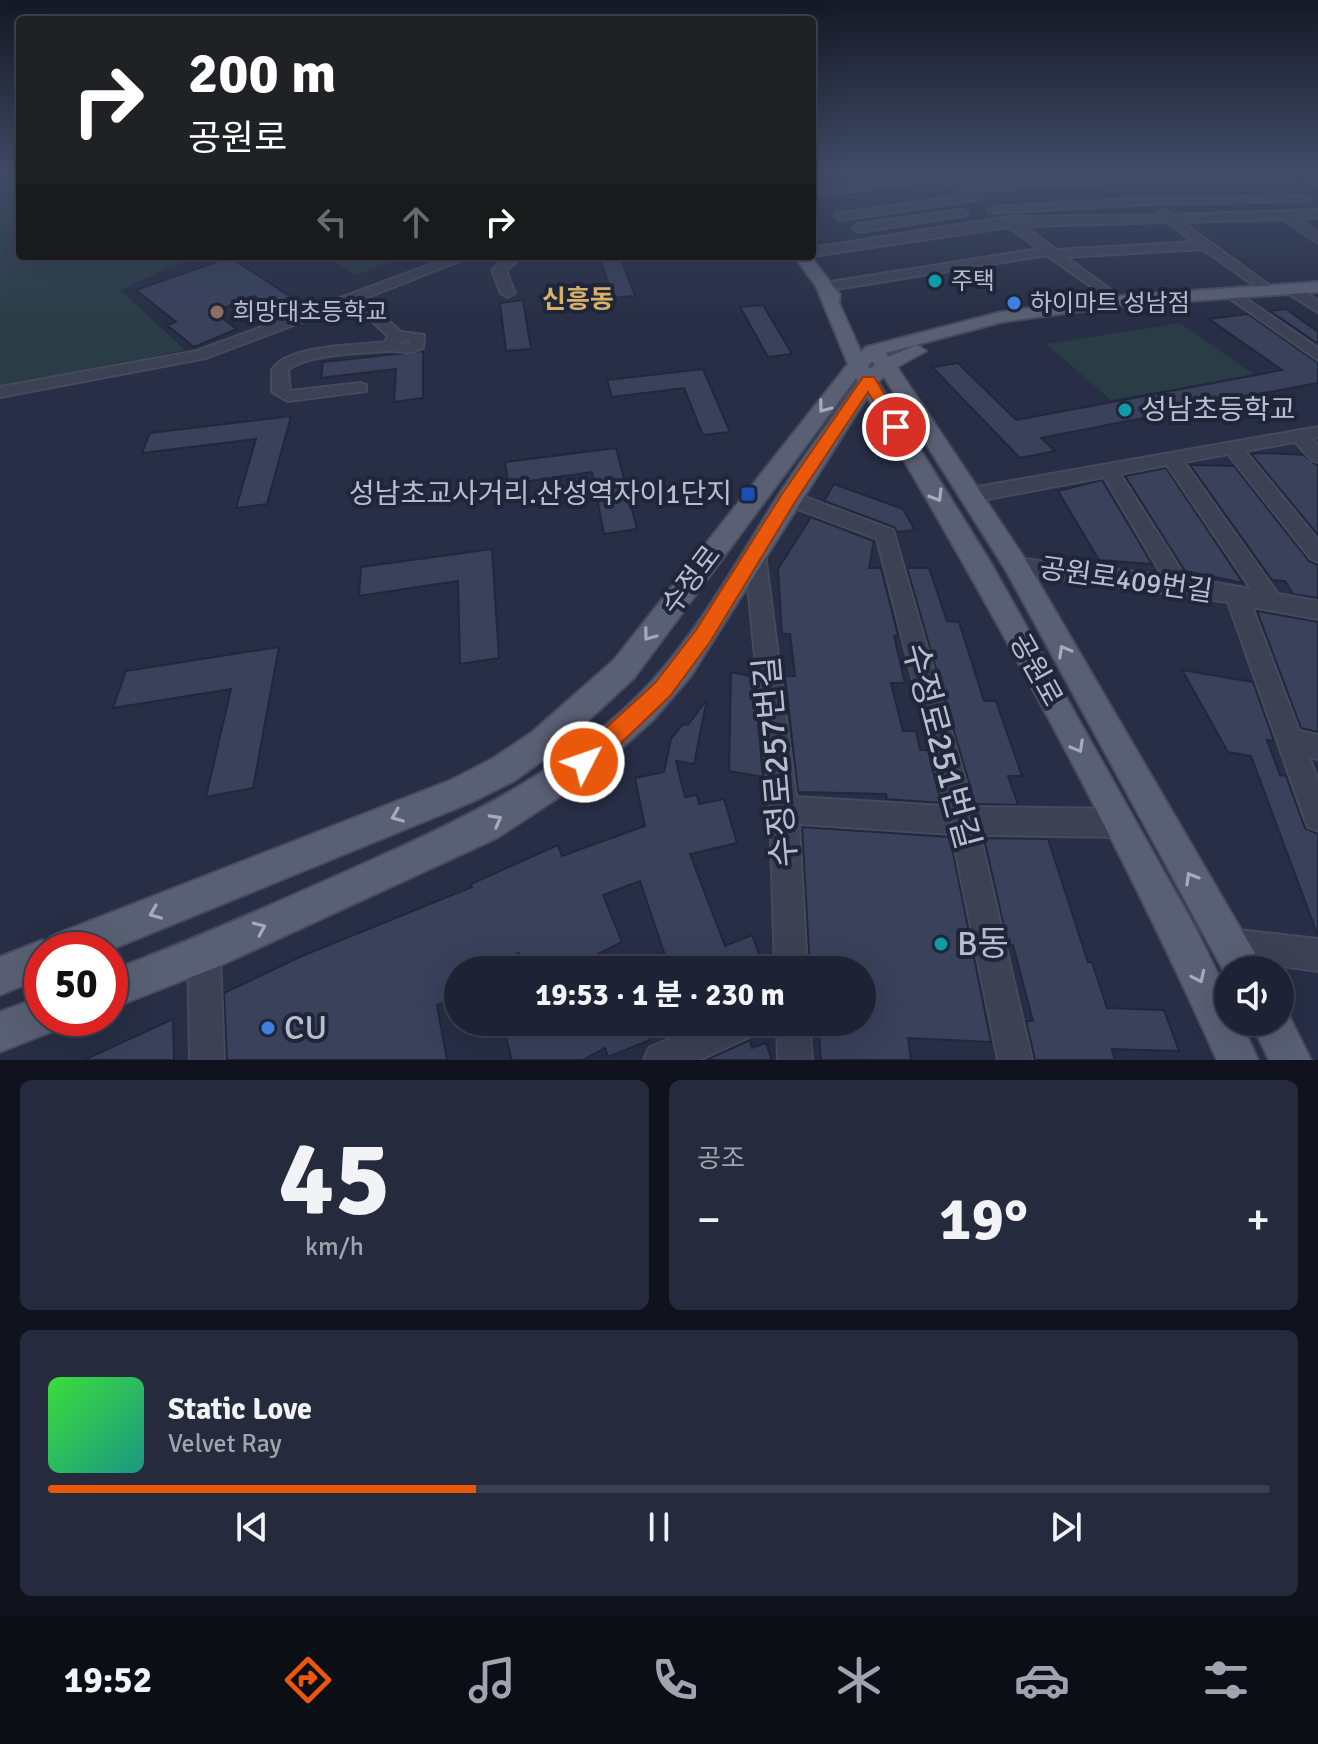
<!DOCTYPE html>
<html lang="ko">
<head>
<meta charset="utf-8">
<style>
  body { margin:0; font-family:Signika,"Noto Sans KR",sans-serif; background:#252a3c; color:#f1f3f6; height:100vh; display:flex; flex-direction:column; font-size:30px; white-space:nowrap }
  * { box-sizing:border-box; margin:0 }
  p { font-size:26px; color:#a0a4ac }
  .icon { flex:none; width:44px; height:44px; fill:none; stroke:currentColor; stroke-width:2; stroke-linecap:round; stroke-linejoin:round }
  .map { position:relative; height:1060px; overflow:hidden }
  .panel { display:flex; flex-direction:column; gap:20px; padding:20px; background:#10131d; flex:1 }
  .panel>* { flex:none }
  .hud { position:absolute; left:16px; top:16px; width:800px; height:244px; border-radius:8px; box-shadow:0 8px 32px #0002,0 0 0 2px #3b3f4f; background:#202124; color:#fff; overflow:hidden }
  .tools { position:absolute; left:1214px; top:956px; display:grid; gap:16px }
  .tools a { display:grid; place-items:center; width:80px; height:80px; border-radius:50%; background:#1d2234; box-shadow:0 8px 32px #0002,0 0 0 2px #3b3f4f; font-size:40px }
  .speed { position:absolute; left:24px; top:932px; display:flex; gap:16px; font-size:40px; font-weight:700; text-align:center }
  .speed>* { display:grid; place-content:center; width:104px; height:104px; border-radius:50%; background:#1d2234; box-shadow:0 8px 32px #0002,0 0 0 2px #3b3f4f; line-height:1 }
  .speed .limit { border:12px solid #d22; background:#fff; color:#111 }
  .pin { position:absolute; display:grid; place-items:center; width:68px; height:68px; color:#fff; margin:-34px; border:4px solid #fff; border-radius:50%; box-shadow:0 2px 8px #0007 }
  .me { position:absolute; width:88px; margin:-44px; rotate:49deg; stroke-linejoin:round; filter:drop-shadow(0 0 6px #0008) }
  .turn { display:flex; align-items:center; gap:28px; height:168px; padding:0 40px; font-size:36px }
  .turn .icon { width:104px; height:104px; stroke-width:2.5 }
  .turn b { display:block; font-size:56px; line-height:68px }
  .lanes { display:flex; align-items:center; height:76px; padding:0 40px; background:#0003; justify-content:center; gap:40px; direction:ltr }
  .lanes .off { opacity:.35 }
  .big { font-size:60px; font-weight:700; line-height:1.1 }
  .panel .tile { flex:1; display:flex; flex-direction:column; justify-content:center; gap:12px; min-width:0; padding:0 28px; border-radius:12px; background:#252a3c }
  .panel .dial { align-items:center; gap:0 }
  .dial b { font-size:104px; line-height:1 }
  .song { display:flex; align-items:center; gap:24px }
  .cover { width:96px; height:96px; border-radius:12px; background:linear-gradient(135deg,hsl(120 70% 55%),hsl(170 70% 35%)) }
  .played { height:8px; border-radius:4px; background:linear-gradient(90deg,#ea580c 35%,#3b3f4f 35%) }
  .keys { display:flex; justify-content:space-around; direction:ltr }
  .heat { display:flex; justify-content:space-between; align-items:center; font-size:44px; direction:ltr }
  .panel .tiles { flex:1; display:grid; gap:20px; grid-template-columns:1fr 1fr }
  .tile:last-child { grid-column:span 2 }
  .trip { position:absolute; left:444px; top:956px; width:432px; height:80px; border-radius:40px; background:#1d2234; box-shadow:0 8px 32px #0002,0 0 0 2px #3b3f4f; font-weight:700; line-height:80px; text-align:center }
  .menu { display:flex; height:128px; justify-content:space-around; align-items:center; background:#0c0e15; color:#a0a4ac }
  .menu .icon { width:56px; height:56px }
  .menu .on { color:#ea580c }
  .menu b { font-size:36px; color:#f1f3f6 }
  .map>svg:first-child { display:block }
  .green { fill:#2a3d46 }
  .building { fill:#39415b; stroke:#22283c; stroke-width:2 }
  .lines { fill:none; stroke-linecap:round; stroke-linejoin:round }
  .minor-casing { stroke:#464a5d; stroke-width:4 }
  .major-casing { stroke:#464a5d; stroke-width:4 }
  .minor { fill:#3c4154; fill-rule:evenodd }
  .major { fill:#5a6074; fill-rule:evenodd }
  .oneway { stroke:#a7aabb }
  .route { fill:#ea580c; stroke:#983908; stroke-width:2 }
  .culture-dot { fill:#0f9aa8; stroke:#20263a; stroke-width:3 }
  .shop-dot { fill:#3f7fe0; stroke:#20263a; stroke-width:3 }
  .education-dot { fill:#8d6e63; stroke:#20263a; stroke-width:3 }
  .transit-dot { fill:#1a4fb4; stroke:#20263a; stroke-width:3 }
  .labels { text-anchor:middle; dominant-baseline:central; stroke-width:8; stroke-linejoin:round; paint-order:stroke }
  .far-poi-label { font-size:24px; fill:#babdcd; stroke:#20263a; text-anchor:start }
  .far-quarter-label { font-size:26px; font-weight:bold; fill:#d8b06a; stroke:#20263a }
  .poi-label { font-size:28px; fill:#babdcd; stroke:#20263a; text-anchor:start }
  .street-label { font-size:28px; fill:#babdcd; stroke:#20263a }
  .near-street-label { font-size:34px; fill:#babdcd; stroke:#20263a }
  .near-poi-label { font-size:34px; fill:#babdcd; stroke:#20263a; text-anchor:start }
</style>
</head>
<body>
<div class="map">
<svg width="1318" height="1060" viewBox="0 0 1318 1060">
  <rect width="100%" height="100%" fill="#272e45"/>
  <path class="green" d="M0,172H20V256H194L120,290L185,350L0,387Z
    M324,256H405L356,275Z
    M1180,323L1255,375L1111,400L1046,344Z"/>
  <path class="building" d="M620,256L635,296L613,298L600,258Z
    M230,257L291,297L268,306L254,296L214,312L237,329L194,347L167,325L176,322L136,290Z
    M523,300L531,349L506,351L500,303Z
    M763,305L792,354L768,357L740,307Z
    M1286,309L1318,332V344L1270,311Z
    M1248,314L1318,363V383L1211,403L1221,411L1192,416L1183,410L1041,438L1055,451L1020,458L932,367L958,363L1016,420L1282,370L1209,319Z
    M423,351V398L394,402L396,369L321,378L323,362Z
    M703,369L730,432L703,435L684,388L612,397L607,380Z
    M291,416L267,504L236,508L256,439L142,453L150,433Z
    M616,448L637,529L604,534L592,472L508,484L505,462Z
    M1263,453L1304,455L1318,466V535L1251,454Z
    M1190,465L1234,466L1309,561L1318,565V598L1293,594L1285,581L1272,580Z
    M1166,468L1243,583L1185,571L1125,476Z
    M1102,480L1152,564L1099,560L1058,491Z
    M834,484L903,509L915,530L897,532L894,527L824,501Z
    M811,517L874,541L869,568H881L898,635L894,636L905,683H891L903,731H916L920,750H928L941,803L887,799L886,794L798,792L785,676H795L790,634H782L778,569Z
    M492,549L499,658L460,664L458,581L359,596L361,567Z
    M907,568H929L947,621L959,622L984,701H996L1022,776H1008L1018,805L975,804Z
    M1257,611L1318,622V732L1301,728Z
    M279,647L253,788L206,797L231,689L113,708L126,671Z
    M1182,670L1253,682L1274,741L1267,740L1280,775L1286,776L1305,828L1318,834V936L1251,756L1228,752Z
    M731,672L754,677L763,777L729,771Z
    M707,699L694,764L676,761L685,797L697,795L699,804L724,799L737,843L690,854L725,946L752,935L765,970H670L640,881L603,895L622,942L574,966L575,970H524L519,953L484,970H458V996L437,1005L447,1060H227L224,993L302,956L472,887L471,884L558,845L562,856L645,826L635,778L664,772L671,739L683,724L688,725Z
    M802,827L950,837L991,1042L908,1038L911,1060H821L818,1022H862V970H810Z
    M984,838L1048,839L1088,962H1092L1107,1008L1164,1010L1179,1051L1112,1049L1115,1060H1035L1026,1021H1033L1013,945H1008Z
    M173,1019L174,1060H84Z
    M502,1022H645L650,1040L608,1057L605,1048L583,1060H512Z
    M750,1040L752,1048L766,1043L772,1060H706Z"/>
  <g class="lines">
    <defs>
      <path id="minor" d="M836,172H859L812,182V176Z
        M937,172H959L956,177L966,184L1114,176L1284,173L1289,176L1284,179L1114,182L975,191L982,197L980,199L841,220L835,216L837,214L967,195L944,179L812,196V190Z
        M1302,172H1313L1318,177V186Z
        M1303,196L1309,199L1307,201L1148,204L994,213L988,210L994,207L1148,198Z
        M962,210L968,213L966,215L859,232L853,228L859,224Z
        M1163,210L1173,215L1318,210V218H1297L1318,233V243L1283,219L1182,222L1270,286L1272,289L1265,293L1203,249L1066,257L1122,298V304L1117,305L1047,255L824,291L817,287L824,283L1039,249L1009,227L812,256V248L1009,217L1159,215V211ZM1167,222L1194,242L1056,250L1024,226Z
        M454,256H472L363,299L401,332L424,335L423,348C406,356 403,350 387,351C361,353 307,354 288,370L290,391L360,383L366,385V391L288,401L272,392V370C287,344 357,346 385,342L388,336L352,303L206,358L0,397V387L197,351ZM408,340L411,343L400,344V342Z
        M508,256H522L506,271L515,293L508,297L501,293L492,270Z
        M1289,288H1299L1318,301V312L1289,294Z
        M1236,292L1318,348V360L1231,299L1229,296Z
        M1318,427V437L1312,439L1318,445V462L1312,460L1295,442L1245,451L1318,540V562L1311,559L1228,454L1184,462L1278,594L1318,601V619L1252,607L1299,731L1318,735V759L1309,757L1318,781V831L1308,827L1304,817L1228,602L1009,572L1006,566L1009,560L1016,558L1162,575L1104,477L972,502L962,495L972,488ZM1167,465L1251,589L1186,578L1120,474Z
        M789,491L893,530L973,807L1119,809L1129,813L1133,823L1129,833L1119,837L980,835L1032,1060H998L952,834L799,824L807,970H775L770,810L745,554L748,549H762L765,554L796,797L945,806L877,539L782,503L779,498Z
        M1230,929L1318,939V971L1230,959L1219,955L1215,944L1219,933Z
        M204,938L215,943L220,954L224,1060H190L188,954L193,943Z
        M707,1022H760L756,1034L699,1060H644L649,1048Z
        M777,1022H809L812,1060H778Z"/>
      <path id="major" d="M794,256H810L840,295L839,303L861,352L866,347L1001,312L1117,296L1318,282V292L1117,306L1002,322L885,353L888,357L917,345L926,351L897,367L1025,559L1257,957L1263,970H1228V979L1007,572L884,377L878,382L989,560L1196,929L1228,995V1022H1241L1258,1060H1217C1115,832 994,612 867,397L691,676L654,719L591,776L497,838L217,967L110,1009V971C190,941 267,907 345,872C457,822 567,773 652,681C702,626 738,559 778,496C803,457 831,420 858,382L856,378L634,678L553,753L514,781L472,802L110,950H42V978L0,995V957L42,940L48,943L51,937L64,931L451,780L492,759L531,733L614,660L848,364L816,286ZM872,361L875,365L870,369L868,366Z
        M42,996V1018H61L56,1030L0,1052V1012Z
        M1280,1006L1285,1008L1311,1060H1269L1251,1022H1280Z"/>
    </defs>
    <use href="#minor" class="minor-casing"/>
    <use href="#major" class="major-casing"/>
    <use href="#minor" class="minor"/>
    <use href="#major" class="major"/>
  </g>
  <defs><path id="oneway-chevron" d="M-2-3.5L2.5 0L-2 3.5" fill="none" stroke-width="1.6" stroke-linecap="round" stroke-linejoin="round" transform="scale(2)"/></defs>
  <g class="oneway">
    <use href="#oneway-chevron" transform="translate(824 407) rotate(127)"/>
    <use href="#oneway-chevron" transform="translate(937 496) rotate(59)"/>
    <use href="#oneway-chevron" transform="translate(649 635) rotate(127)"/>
    <use href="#oneway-chevron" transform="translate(1064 651) rotate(-119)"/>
    <use href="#oneway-chevron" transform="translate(1078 747) rotate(61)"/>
    <use href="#oneway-chevron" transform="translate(397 816) rotate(158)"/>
    <use href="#oneway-chevron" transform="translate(496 820) rotate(-29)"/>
    <use href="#oneway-chevron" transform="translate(1191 878) rotate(-120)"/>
    <use href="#oneway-chevron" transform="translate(155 913) rotate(158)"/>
    <use href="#oneway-chevron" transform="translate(260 928) rotate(-24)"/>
    <use href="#oneway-chevron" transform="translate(1199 977) rotate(65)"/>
  </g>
  <linearGradient id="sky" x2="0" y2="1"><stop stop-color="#151926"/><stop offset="0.54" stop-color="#414c68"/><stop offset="1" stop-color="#414c68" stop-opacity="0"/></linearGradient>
  <rect width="1318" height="320" fill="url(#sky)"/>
  <path class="route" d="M863,377H874L904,427L902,430H891L868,392L795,502L710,642L670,696L593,770L584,774L576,770L572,762L576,755L655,683L696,630L782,494Z"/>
  <g class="culture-dot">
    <circle cx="935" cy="281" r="8"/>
    <circle cx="1125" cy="410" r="8"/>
    <circle cx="941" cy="944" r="8"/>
  </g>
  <g class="shop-dot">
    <circle cx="1014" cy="303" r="8"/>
    <circle cx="268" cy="1028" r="8"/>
  </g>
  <circle class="education-dot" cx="217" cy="312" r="8"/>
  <rect class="transit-dot" x="740" y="486" width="16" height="16" rx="4"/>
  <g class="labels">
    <g class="far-poi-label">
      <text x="951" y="281">주택</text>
      <text x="1030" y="303">하이마트 성남점</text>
      <text x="233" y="312">희망대초등학교</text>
    </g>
    <g class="far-quarter-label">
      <text x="578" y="300">신흥동</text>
    </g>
    <g class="poi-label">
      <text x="1141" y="410">성남초등학교</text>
      <text x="732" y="494" text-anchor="end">성남초교사거리.산성역자이1단지</text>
    </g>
    <g class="street-label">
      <text transform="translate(691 580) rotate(-53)">수정로</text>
      <text transform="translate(1126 580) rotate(8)">공원로409번길</text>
      <text transform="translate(1036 670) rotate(61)">공원로</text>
    </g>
    <g class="near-street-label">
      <text transform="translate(941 746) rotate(75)">수정로251번길</text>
      <text transform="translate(776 762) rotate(-95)">수정로257번길</text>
    </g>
    <g class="near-poi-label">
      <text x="957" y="944">B동</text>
      <text x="284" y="1028">CU</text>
    </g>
  </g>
</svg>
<div class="tools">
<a><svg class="icon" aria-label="sound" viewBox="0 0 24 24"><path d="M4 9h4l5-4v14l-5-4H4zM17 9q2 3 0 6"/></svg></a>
</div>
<div class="speed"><div class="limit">50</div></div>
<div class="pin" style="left:896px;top:427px;background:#d93025"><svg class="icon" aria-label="arrive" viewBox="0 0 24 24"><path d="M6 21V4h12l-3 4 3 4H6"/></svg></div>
<svg class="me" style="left:584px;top:762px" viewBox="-20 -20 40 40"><circle r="17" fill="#ea580c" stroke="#fff" stroke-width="3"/><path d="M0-11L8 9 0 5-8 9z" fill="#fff"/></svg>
<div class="trip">19:53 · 1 분 · 230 m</div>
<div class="hud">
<div class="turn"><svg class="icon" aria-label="right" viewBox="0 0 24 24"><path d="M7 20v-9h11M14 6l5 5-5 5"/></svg><div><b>200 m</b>공원로</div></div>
<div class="lanes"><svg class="icon off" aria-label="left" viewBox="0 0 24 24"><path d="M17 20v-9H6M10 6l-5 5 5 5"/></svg><svg class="icon off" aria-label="ahead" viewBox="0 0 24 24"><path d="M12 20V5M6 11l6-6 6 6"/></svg><svg class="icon" aria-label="right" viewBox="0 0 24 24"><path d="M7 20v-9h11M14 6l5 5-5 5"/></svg></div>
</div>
</div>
<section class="panel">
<div class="tiles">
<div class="tile dial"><b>45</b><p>km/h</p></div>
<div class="tile"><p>공조</p>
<div class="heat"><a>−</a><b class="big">19°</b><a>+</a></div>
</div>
<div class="tile">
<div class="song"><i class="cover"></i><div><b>Static Love</b><p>Velvet Ray</p></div></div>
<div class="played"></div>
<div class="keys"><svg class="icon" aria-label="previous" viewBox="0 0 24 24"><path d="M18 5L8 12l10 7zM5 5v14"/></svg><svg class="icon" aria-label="pause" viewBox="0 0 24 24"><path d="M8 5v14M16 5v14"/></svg><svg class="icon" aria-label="next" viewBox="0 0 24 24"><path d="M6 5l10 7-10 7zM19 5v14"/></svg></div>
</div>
</div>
</section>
<nav class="menu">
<b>19:52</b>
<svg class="icon on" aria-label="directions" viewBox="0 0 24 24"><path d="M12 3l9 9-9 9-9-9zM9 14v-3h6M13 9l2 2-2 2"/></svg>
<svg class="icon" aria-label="music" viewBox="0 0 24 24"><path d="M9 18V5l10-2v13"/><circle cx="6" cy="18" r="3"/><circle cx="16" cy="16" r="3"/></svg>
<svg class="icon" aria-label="phone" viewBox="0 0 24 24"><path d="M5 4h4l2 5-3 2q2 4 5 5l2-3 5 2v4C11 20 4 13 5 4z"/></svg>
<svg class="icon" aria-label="climate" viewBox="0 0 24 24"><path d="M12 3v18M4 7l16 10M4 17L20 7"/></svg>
<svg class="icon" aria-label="car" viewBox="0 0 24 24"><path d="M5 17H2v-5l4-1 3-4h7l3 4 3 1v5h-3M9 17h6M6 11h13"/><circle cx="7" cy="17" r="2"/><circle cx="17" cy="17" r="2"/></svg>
<svg class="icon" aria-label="filters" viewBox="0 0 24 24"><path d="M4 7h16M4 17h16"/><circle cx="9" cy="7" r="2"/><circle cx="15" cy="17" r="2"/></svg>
</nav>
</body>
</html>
